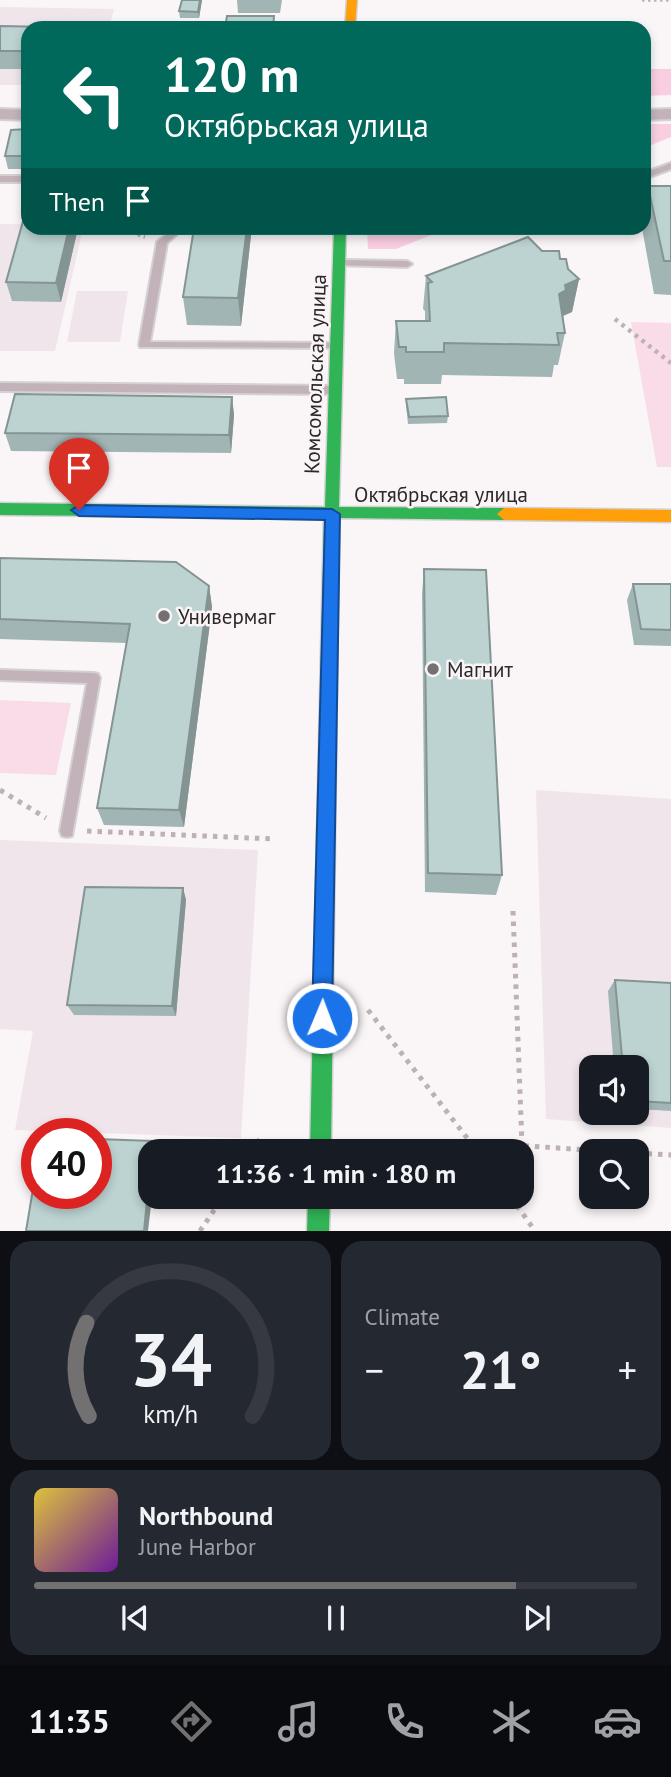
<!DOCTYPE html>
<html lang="en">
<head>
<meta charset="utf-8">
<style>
  body { margin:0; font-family:"PT Sans",sans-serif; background:#242831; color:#f1f3f6; height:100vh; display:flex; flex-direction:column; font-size:26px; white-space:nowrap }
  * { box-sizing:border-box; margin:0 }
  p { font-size:23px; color:#9ea1a6 }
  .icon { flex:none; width:38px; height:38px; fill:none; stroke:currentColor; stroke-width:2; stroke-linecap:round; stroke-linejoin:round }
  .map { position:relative; height:1231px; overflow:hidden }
  .side { display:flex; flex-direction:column; gap:10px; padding:10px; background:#0d0f14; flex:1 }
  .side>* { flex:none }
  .banner { position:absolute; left:21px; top:21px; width:630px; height:214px; border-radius:21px; box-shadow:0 4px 10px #0003; background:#00695c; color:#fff; overflow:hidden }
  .buttons { position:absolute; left:579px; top:1055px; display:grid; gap:14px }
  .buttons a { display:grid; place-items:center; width:70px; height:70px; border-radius:14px; background:#171b24; box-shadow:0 4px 10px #0003; font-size:35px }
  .speed { position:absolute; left:21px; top:1118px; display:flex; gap:14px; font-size:35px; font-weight:700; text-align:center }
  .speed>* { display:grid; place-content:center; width:91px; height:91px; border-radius:50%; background:#171b24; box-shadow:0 4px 10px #0003; line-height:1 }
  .speed .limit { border:10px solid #d22; background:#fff; color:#111 }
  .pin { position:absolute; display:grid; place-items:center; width:60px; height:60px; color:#fff; margin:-72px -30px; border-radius:50% 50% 50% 0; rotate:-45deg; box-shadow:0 0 7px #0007 }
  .pin .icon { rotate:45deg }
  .me { position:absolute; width:77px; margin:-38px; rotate:1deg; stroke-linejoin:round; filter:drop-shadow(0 0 5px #0008) }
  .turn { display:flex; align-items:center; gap:24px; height:147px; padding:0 28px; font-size:32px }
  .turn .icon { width:91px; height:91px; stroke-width:2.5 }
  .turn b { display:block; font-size:49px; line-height:60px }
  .then { display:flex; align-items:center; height:66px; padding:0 28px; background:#0003; gap:14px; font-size:26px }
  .big { font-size:52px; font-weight:700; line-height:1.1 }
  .side .card { flex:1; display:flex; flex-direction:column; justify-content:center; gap:10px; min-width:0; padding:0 24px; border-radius:21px; background:#242831 }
  .side .dial { align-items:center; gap:0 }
  .dial svg { height:182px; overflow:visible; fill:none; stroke:#363941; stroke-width:7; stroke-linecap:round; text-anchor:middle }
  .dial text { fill:#f1f3f6; stroke:none }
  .song { display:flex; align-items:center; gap:21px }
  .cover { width:84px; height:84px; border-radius:10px; background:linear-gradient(135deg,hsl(50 70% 55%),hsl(280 70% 35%)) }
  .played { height:7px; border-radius:4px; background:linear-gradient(90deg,#737071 80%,#363941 80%) }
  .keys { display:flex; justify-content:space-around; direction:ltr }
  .heat { display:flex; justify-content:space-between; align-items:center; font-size:38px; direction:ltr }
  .side .tiles { flex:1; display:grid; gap:10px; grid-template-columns:1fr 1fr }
  .card:last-child { grid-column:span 2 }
  .trip { position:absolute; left:138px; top:1139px; width:396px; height:70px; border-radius:21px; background:#171b24; box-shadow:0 4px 10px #0003; font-weight:700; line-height:70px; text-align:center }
  .dock { display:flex; height:112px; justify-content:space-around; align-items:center; background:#090b0e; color:#9ea1a6 }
  .dock .icon { width:49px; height:49px }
  .dock .on { color:#737071 }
  .dock b { font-size:32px; color:#f1f3f6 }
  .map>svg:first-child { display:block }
  .built { fill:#f0e5ea; fill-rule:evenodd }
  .green { fill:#f9dce8 }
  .forest { fill:#f9cee1 }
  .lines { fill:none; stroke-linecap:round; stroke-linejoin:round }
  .lane-casing { stroke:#d4d1d2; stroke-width:4 }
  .street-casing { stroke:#d4d1d2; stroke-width:4 }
  .fast-casing { stroke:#d4d1d2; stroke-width:3 }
  .slow-casing { stroke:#d4d1d2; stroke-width:3 }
  .path-far2 { stroke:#beb1b6; stroke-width:3.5; stroke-dasharray:2.5 3.5; stroke-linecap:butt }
  .path-far1 { stroke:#beb1b6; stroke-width:4.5; stroke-dasharray:3.5 5; stroke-linecap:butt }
  .path { stroke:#beb1b6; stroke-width:5; stroke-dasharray:4.5 6; stroke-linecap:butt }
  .lane { fill:#c3b2ba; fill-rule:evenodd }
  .street { fill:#c3b2ba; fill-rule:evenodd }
  .fast { fill:#30b455; fill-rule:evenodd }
  .slow { fill:#ff9f0a; fill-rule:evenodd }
  .wall { fill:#a2b5b5 }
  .shaded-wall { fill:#849493 }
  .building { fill:#bcd3d2; stroke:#849493; stroke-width:2 }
  .route { fill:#1a73e8; stroke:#114b97; stroke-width:2 }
  .poi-dot { fill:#737071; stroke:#fbf4f7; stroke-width:2.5 }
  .labels { text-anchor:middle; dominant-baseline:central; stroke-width:5; stroke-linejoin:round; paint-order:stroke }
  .street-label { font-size:21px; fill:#2b2829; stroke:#fbf4f7 }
  .poi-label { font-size:21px; fill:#2b2829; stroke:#fbf4f7; text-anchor:start }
</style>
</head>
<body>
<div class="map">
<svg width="671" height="1231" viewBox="0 0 671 1231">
  <rect width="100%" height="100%" fill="#faf5f7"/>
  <path class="built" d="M0,7L114,9L109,28H28V85H0Z
    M0,224H28V228H83L55,351H0Z
    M77,291H128L120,342H67Z
    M536,790L671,799V1128L546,1119ZM592,1068H637V1113H592Z
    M0,840L258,850L241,1138L15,1130L33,1031L0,1029Z"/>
  <path class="green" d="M631,322L671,323V467H657Z
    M0,700L71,703L56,775L0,773Z"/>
  <path class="forest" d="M644,69H671V95L644,96Z
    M644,124H671V137L644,148Z
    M367,228H449L396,249H368Z"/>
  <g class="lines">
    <defs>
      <path id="lane" d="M671,163V169L644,179V173Z
        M0,176H28V182H0Z
        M174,228H184L167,243L150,342L335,343L340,346L339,348L140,347L139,345L157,242Z
        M339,260L407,261L412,264L407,267L336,265V261Z
        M0,383L333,386L338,390L333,394L0,391Z
        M0,670L94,673L98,674L100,678L72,836L67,837L62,836L60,831L87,683L0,680Z"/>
      <path id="street" d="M0,109L28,110V120L0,119Z
        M671,109V119L644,120V110Z"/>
      <path id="fast" d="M334,228H346L339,507L504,508L511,514L504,520L339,518L331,1152H310L324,518L0,515V503L325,507Z
        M308,1197H330L329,1231H307Z"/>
      <path id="slow" d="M347,0H357L355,28H345Z
        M504,508L671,510V522L504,520L497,514Z"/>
    </defs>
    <use href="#lane" class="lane-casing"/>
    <use href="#street" class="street-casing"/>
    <use href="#fast" class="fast-casing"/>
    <use href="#slow" class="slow-casing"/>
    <path class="path-far2" d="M642,0H671
      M140,228L139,235L145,237"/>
    <path class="path-far1" d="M615,319L671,363"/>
    <path class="path" d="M0,790L46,818
      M87,831L275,839
      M513,911L522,1145
      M368,1010L478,1152
      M472,1142L615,1152
      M252,1152L261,1137
      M637,1153L671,1155
      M511,1197L535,1231
      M200,1231L223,1197"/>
    <use href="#lane" class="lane"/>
    <use href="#street" class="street"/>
    <use href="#fast" class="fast"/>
    <use href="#slow" class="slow"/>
  </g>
  <path class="wall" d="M182,0H202L199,18H180L179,11Z
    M237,0H282L280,13H238Z
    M0,26L28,28V69H0Z
    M28,129V169H8L5,156Z
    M648,186H671V295L654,294L642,228H644V203Z
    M28,228H78L61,302L12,301L6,282Z
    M194,228H251V235L241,326L187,325L183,297Z
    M542,251L560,259L568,269L579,279L572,312L563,316L565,333L558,365H554L552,377L442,375L441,384H404V379H397L394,353L396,321H425V311L423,309L426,276Z
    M232,397L234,415L231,453L11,451L5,433Z
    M406,399L448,416L447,423L408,424L406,405Z
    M0,558L209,586L212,607L184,827L104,825L97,808L126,643L0,639Z
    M424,569L502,875L496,895L425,892L422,594Z
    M633,584H671V646L634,645L627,600Z
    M183,888L186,900L176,1016L74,1015L67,1005Z
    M615,980L671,983V1111L637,1109V1068H614L608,991Z"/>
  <path class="shaded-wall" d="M200,0H202L199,18L198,12Z
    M69,228H78L61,302L56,283Z
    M247,228H251V235L241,326L238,298Z
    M579,279L572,312L560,317L559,294L565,285Z
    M232,397L234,415L231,453L229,435Z
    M209,586L212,607L184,827L179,810Z
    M183,888L186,900L176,1016L172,1006Z
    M153,1141L157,1146L156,1152H152Z
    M150,1168V1197H152L148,1231H144Z"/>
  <path class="building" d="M182,0H200L198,12L179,11Z
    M227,16H274L273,28H225Z
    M0,26L49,27L48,28H28V51H0Z
    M28,129V156H5L11,130Z
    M648,186H671V261H664Z
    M27,207L28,228H69L56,283L6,282Z
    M194,228H247L238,298L183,297Z
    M528,237L542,251H559L560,259H566L568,269L579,279L565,285L566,290L559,294L565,333H557L559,345L444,343V352H406V347H399L396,321H430L428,283L432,282L426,276Z
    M15,394L232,397L229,435L5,433Z
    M446,397L448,416L409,417L406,399Z
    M0,558L176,562L209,586L179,810L97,808L130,624L0,619Z
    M424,569L486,570L502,875L428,873Z
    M633,584H671V630L641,629Z
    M85,887L183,888L172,1006L67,1005Z
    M615,980L671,983V1103L637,1101V1068H623Z
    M96,1139L153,1141L152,1152H150V1168L144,1231H26L37,1165V1194H96Z"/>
  <path class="route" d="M79,505L332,509L340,514L332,1018L329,1026L322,1028L315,1026L312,1018L325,520L79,516L71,510Z"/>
  <g class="poi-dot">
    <circle cx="164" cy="616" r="7"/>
    <circle cx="433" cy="669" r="7"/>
  </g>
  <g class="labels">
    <g class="street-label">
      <text transform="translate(315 374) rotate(-88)">Комсомольская улица</text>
      <text x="441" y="494">Октябрьская улица</text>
    </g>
    <g class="poi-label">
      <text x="178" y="616">Универмаг</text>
      <text x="447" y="669">Магнит</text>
    </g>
  </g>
</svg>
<div class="buttons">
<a><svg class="icon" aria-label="sound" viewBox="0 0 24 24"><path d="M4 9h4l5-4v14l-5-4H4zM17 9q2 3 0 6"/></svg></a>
<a><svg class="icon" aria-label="search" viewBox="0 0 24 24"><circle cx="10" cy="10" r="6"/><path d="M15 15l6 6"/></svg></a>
</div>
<div class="speed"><div class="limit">40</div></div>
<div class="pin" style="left:79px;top:510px;background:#d93025"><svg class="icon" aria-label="arrive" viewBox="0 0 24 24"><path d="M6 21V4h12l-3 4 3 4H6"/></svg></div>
<svg class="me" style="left:322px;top:1018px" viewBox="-20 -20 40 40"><circle r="17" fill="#1a73e8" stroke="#fff" stroke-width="3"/><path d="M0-11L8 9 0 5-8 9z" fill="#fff"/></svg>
<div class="trip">11:36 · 1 min · 180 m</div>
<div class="banner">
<div class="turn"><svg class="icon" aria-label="left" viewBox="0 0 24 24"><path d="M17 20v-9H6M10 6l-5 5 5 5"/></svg><div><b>120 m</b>Октябрьская улица</div></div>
<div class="then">Then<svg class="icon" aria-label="arrive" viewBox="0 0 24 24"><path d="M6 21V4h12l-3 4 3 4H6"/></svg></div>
</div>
</div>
<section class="side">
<div class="tiles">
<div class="card dial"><svg viewBox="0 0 100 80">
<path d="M14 69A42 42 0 1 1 86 69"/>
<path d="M14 69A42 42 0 0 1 13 28" stroke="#737071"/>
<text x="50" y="56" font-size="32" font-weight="700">34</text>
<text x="50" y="72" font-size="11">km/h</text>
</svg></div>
<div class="card"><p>Climate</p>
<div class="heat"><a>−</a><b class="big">21°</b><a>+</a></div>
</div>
<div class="card">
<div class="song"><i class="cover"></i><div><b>Northbound</b><p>June Harbor</p></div></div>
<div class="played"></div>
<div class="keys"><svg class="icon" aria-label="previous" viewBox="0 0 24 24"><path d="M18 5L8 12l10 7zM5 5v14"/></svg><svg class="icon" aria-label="pause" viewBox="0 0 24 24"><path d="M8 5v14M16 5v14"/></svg><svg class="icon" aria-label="next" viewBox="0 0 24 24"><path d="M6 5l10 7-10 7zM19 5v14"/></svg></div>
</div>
</div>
</section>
<nav class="dock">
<b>11:35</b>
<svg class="icon on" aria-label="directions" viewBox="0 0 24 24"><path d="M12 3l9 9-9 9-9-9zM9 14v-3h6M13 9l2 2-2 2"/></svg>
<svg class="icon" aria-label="music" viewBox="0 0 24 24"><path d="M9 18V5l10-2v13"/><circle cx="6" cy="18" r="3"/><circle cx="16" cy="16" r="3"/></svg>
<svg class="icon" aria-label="phone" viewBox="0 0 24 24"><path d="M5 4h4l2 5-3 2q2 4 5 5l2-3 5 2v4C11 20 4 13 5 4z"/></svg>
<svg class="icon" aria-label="climate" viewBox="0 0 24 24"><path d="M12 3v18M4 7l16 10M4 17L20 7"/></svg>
<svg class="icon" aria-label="car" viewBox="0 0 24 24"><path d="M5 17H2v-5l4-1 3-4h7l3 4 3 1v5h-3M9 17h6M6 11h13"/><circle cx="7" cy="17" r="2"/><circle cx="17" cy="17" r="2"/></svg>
</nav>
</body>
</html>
